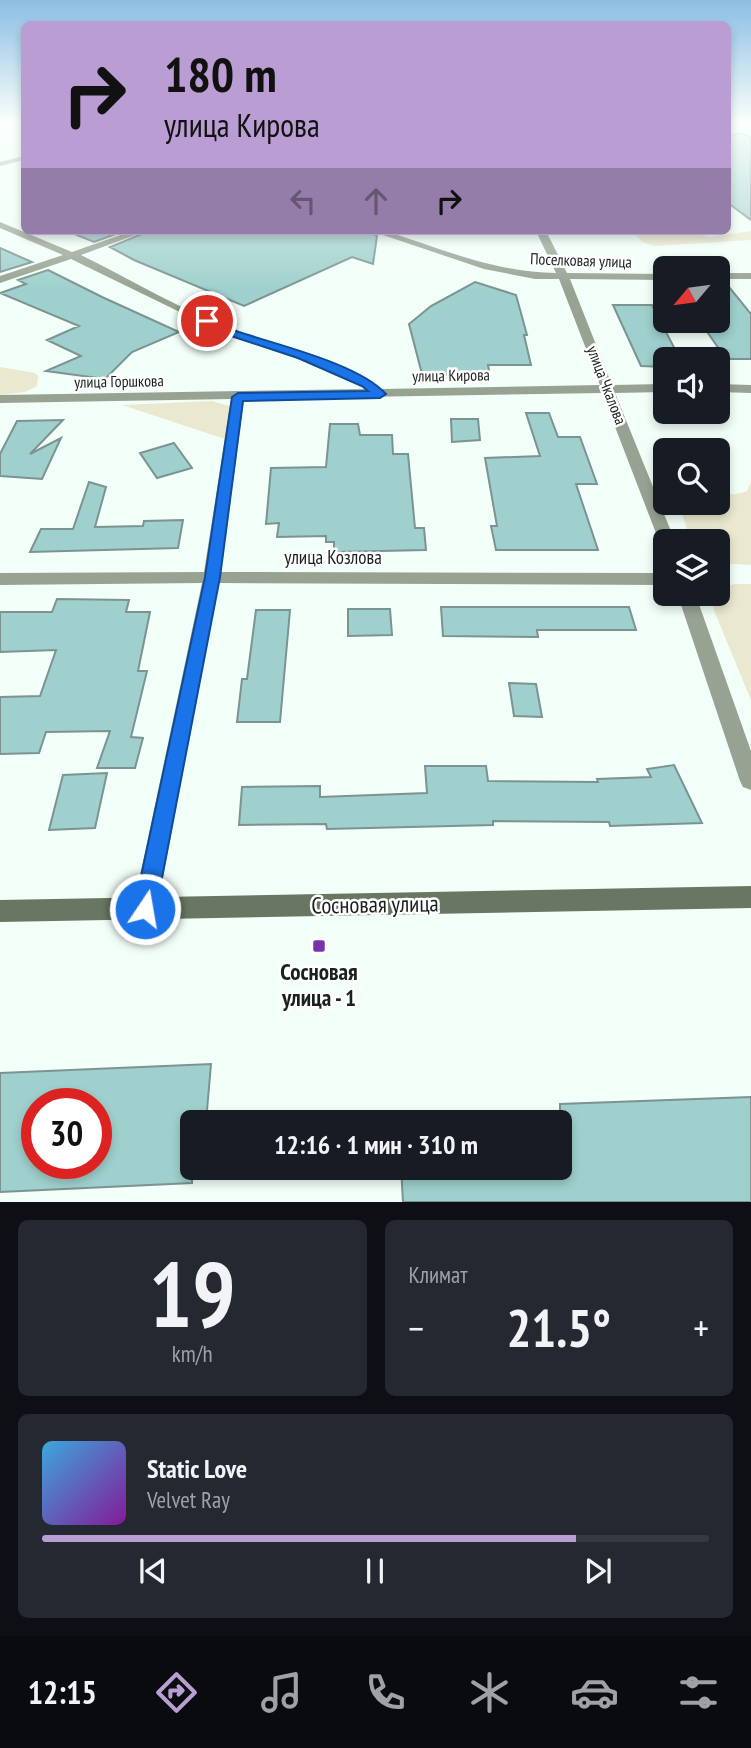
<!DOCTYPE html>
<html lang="ru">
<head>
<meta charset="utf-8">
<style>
  body { margin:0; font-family:"PT Sans Narrow",sans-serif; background:#242831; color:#f1f3f6; height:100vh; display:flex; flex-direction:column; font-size:26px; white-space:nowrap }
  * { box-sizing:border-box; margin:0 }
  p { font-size:23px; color:#9ea1a6 }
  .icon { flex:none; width:38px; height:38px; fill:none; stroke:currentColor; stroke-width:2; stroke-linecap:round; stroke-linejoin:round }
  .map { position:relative; height:1202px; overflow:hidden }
  .details { display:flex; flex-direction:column; gap:18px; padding:18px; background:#0d0f14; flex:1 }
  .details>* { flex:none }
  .banner { position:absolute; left:21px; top:21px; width:710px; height:214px; border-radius:10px; box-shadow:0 4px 10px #0003; background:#ba9dd3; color:#111; overflow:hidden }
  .needle { width:46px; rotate:241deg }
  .tools { position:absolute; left:653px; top:256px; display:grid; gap:14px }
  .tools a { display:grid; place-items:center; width:77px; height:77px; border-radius:10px; background:#171b24; box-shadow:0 4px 10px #0003; font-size:35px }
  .speed { position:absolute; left:21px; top:1088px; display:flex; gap:14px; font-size:35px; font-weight:700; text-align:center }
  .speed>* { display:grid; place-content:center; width:91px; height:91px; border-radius:50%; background:#171b24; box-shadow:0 4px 10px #0003; line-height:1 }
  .speed .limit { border:10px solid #d22; background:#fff; color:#111 }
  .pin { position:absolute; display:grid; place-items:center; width:60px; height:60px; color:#fff; margin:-30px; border:4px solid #fff; border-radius:50%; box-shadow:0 2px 7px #0007 }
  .me { position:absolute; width:77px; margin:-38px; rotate:12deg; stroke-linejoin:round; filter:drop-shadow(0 0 5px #0008) }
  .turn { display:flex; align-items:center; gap:24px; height:147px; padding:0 28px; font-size:32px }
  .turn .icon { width:91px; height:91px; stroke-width:2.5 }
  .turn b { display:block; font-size:49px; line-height:60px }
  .lanes { display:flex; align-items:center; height:66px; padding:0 28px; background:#0003; justify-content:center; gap:35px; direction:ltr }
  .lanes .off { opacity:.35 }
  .big { font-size:52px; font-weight:700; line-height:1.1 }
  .details .tile { flex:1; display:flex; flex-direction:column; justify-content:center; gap:10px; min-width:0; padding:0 24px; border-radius:10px; background:#242831 }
  .details .dial { align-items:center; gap:0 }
  .dial b { font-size:91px; line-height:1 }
  .song { display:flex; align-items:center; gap:21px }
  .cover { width:84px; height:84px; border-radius:10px; background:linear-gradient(135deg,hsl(200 70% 55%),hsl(290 70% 35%)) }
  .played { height:7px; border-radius:4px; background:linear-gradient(90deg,#ba9dd3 80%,#363941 80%) }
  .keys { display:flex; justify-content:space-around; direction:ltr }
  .heat { display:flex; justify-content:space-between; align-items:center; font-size:38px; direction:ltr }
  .details .tiles { flex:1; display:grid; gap:18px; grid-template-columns:1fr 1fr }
  .tile:last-child { grid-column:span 2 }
  .trip { position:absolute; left:180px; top:1110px; width:392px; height:70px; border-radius:10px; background:#171b24; box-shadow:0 4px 10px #0003; font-weight:700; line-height:70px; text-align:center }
  .tabs { display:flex; height:112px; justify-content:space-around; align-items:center; background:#090b0e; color:#9ea1a6 }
  .tabs .icon { width:49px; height:49px }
  .tabs .current { color:#ba9dd3 }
  .tabs b { font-size:32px; color:#f1f3f6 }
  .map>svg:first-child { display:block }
  .green { fill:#eae9cf }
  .building { fill:#9fd0cd; stroke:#7b9391; stroke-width:2; fill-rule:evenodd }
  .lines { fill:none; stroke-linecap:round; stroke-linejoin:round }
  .street { fill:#98a293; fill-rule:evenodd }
  .secondary { fill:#697762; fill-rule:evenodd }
  .route { fill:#1a73e8; stroke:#114b97; stroke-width:2 }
  .poi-dot { fill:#7634a8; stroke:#fff; stroke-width:2.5 }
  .labels { text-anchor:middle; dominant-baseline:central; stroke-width:5; stroke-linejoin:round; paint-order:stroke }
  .far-street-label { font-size:16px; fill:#19211d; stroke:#fff }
  .street-label { font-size:19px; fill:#19211d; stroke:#fff }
  .near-street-label { font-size:23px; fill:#19211d; stroke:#fff }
  .near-poi-label { font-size:23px; font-weight:bold; fill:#19211d; stroke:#fff }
</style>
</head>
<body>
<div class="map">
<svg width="751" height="1202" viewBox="0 0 751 1202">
  <rect width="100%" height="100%" fill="#f2fff8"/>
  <path class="green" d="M632,231H681L710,237L751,231V240L654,246L642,242Z
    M0,367L35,373L38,376L37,386L25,392L0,395Z
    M212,401L229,406L231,413L225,439L122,405Z
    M751,481V565L718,563V541H691L678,502H718V492C729,495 736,495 747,491Z
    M734,584H751V700L715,613L710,593H718V590Z"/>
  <path class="building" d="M741,133L751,137V220L728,203V136Z
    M73,231H124L94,242L72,233Z
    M149,231H368L377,236L373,264L352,257L244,306L134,260L110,247Z
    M0,248L32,262L0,272Z
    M48,270L102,297L179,332L132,352L105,379L46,371L81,356L47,340L79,326L0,293L26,284L18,280Z
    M475,282L516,295L527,335H524L531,365H488L490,376L422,374L409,324L431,306Z
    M718,282H725L751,314V359H726L699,320H718Z
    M613,305H652L680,359H665V367L641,366Z
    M526,413H549L558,437H580L597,484H576L598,550H496L491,526H497L485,458L540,456Z
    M451,419H478L480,440L452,442Z
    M63,420L30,454L61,438L42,479L0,476V454L17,421Z
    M330,424H358L360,435H392L393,454H408L415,528H424L426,550L334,552V542H326V536L277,537L279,523L266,524L271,468L326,467Z
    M174,443L192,468L157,478L140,453Z
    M89,482L106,487L95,527L143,526L144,521L183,520L178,548L30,552L41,529H73Z
    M57,599L129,600L126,612H150L138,671H147L131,737L143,738L135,768H97L110,731L46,732L39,753L0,754V697L40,696L56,650L0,652V612H52Z
    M441,607H629L636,630H537L538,637L443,636Z
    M348,609H390L392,635L348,636Z
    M256,610H290L280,722H237L242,679H247Z
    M509,683L536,684L542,717L514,716Z
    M674,765L702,823L610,826L609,822L493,821V825L327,829L326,824L239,825L242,787L320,786V797L427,793L425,766H486L488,781L598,782L597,779L651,777L647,769Z
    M107,773L95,828L49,830L63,775Z
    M211,1064L206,1122H192V1183L0,1192V1073ZM37,1104H96V1164H37Z
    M751,1097V1202H403L401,1167H560V1104Z"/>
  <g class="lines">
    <path class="street" d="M24,156V160L0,166V162Z
      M0,222L72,252L132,231H146L81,255C131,280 184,311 236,331C282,349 342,358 381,389L600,385L559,279H535L484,269L371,231H386C441,249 498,273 556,273L536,231H546L567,273L665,274V280L570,279L612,385L665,384V392L615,393L675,541H665V546L659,541L602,393L244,399L221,572L665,573V585L219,583L157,909L154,917L145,920L136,917L133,909L202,583L0,585V573L204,572L231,399L0,403V395L366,389L298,359L227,335L71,259L0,283V276L63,255L0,228Z
      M718,273H751V279H718Z
      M718,384L751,385V393L718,392Z
      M677,593H695L751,751V790L743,787L740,781Z"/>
    <path class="secondary" d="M751,886V908L0,922V900Z"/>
  </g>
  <linearGradient id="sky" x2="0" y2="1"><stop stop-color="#8bbee3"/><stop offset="0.42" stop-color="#f9fffc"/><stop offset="1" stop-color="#f9fffc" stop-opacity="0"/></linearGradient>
  <rect width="751" height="291" fill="url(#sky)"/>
  <path class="route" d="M204,318C216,317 228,328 239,332C278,345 359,364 386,394L380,398L243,401L220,577L156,909L153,916L145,919L137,916L134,909L205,577L232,397L238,393L368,391L362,386L298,358L228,335L204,323Z"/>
  <rect class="poi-dot" x="312" y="939" width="14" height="14" rx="3.5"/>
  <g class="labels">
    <g class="far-street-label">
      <text transform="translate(581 260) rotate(2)">Поселковая улица</text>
      <text transform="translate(451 375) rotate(-1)">улица Кирова</text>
      <text transform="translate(119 381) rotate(-1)">улица Горшкова</text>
      <text transform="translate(607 385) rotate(69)">улица Чкалова</text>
    </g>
    <g class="street-label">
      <text x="333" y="557">улица Козлова</text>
    </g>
    <g class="near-street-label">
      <text transform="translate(375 904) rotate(-1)">Сосновая улица</text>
    </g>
    <g class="near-poi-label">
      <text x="319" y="971">Сосновая<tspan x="319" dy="26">улица - 1</tspan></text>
    </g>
  </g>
</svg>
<div class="tools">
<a><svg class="needle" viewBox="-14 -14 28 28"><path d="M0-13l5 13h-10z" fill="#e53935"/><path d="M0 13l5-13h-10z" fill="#9ea1a6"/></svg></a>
<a><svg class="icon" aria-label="sound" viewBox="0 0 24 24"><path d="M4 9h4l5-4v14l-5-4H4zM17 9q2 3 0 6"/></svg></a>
<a><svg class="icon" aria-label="search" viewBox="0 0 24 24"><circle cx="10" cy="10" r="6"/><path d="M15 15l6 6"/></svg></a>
<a><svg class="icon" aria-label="layers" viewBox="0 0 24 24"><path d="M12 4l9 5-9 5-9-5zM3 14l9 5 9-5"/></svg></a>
</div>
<div class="speed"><div class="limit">30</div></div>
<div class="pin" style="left:207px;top:321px;background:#d93025"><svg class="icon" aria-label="arrive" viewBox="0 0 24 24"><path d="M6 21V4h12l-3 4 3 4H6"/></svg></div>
<svg class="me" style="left:145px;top:909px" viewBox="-20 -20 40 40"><circle r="17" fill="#1a73e8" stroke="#fff" stroke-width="3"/><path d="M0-11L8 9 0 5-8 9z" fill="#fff"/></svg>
<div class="trip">12:16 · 1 мин · 310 m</div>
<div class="banner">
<div class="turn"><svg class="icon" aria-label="right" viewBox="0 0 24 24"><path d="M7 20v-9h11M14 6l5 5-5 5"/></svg><div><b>180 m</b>улица Кирова</div></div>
<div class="lanes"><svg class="icon off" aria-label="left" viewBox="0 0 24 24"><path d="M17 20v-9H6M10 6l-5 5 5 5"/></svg><svg class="icon off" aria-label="ahead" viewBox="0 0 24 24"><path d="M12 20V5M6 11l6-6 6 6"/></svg><svg class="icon" aria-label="right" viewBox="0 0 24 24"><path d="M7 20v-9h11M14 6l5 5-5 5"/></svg></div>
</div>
</div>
<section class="details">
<div class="tiles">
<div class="tile dial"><b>19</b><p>km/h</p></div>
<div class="tile"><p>Климат</p>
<div class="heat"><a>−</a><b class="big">21.5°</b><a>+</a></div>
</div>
<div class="tile">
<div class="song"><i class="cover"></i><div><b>Static Love</b><p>Velvet Ray</p></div></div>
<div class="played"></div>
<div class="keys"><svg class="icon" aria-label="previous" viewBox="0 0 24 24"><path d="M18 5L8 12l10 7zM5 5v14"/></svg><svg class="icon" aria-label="pause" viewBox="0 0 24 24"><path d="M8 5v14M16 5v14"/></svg><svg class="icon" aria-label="next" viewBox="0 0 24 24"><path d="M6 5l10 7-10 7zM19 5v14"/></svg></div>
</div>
</div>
</section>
<nav class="tabs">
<b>12:15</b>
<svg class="icon current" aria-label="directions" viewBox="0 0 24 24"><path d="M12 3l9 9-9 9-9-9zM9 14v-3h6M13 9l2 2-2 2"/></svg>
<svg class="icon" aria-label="music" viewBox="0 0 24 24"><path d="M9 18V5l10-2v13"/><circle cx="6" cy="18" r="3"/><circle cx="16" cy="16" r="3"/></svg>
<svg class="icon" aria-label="phone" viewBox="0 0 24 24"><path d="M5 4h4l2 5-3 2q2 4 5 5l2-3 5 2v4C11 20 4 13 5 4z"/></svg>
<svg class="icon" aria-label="climate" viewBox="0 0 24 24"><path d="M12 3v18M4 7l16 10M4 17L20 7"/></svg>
<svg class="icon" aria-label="car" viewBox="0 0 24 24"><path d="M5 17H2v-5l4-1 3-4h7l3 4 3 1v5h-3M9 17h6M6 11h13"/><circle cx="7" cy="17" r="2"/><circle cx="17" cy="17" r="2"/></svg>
<svg class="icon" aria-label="filters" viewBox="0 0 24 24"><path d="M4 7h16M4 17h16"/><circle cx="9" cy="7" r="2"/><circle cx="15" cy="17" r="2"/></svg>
</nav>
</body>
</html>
